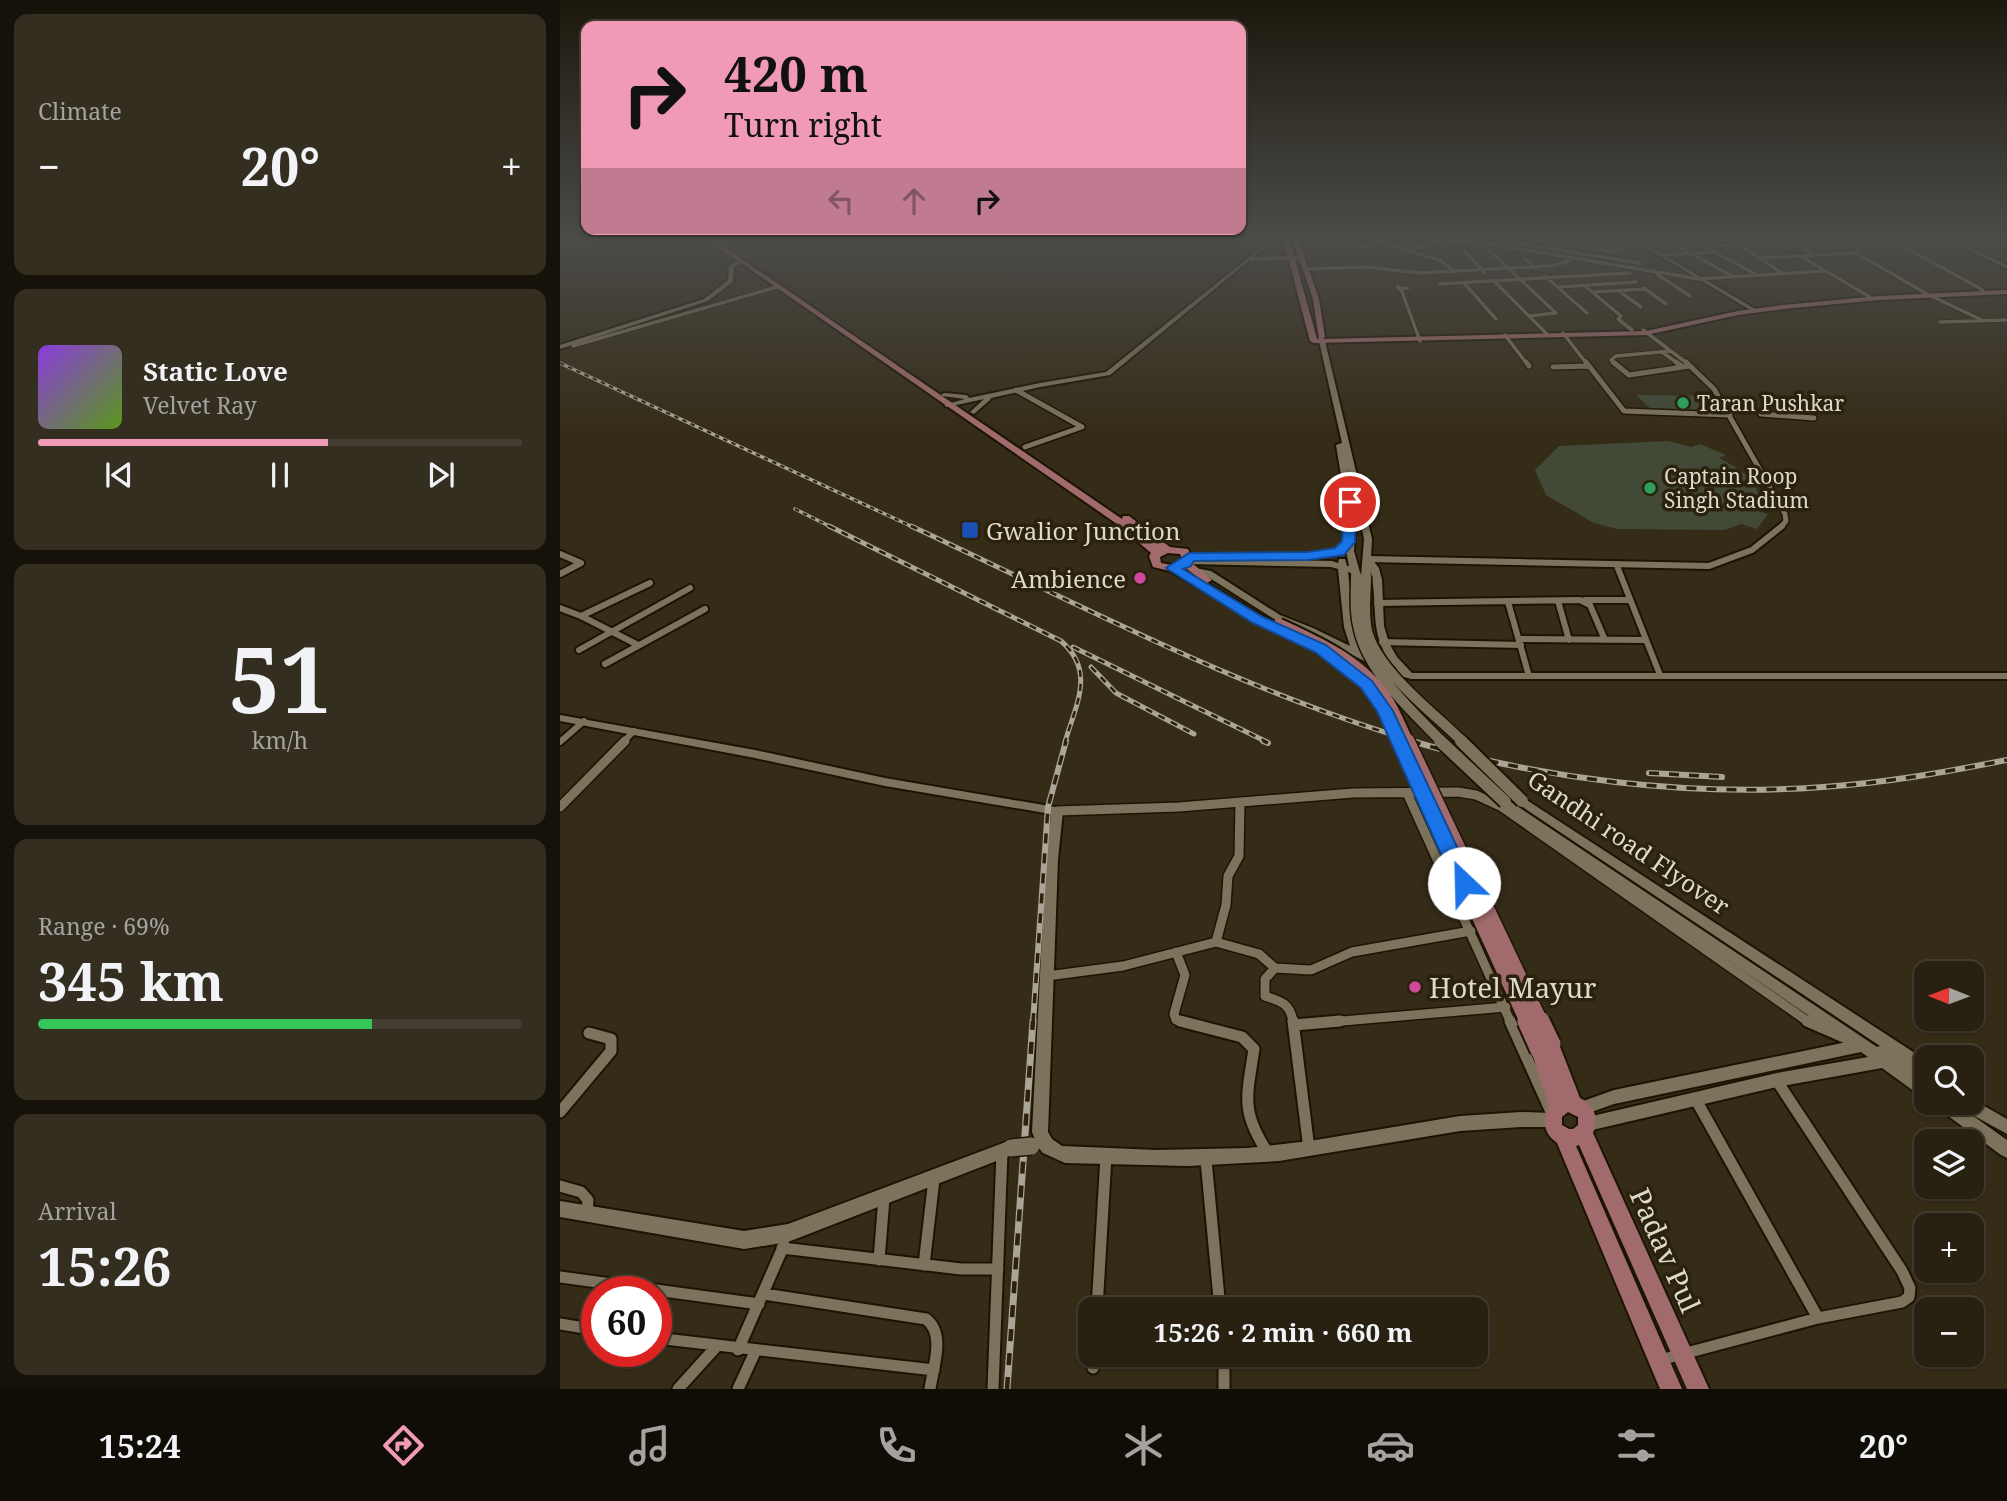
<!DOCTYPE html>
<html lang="en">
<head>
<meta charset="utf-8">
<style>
  body { margin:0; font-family:"Noto Serif",serif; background:#342e20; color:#f1f3f6; height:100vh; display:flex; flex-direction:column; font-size:26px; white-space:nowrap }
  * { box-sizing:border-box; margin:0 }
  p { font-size:23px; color:#a5a39f }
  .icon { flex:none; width:38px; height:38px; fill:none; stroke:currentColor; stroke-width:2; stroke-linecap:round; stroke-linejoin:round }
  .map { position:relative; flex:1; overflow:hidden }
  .details { display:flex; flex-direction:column; gap:14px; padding:14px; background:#16120a; width:560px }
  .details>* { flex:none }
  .hud { position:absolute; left:21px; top:21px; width:665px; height:214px; border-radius:14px; box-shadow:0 2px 5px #0004,0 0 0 2px #443e32; background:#f09ab6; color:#111; overflow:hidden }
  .needle { width:46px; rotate:271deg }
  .buttons { position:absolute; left:1354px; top:961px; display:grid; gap:14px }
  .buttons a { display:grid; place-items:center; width:70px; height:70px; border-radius:14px; background:#282112; box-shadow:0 2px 5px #0004,0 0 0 2px #443e32; font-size:35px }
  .speed { position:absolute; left:21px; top:1276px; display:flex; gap:14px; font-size:35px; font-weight:700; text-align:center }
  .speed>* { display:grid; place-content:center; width:91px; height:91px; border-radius:50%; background:#282112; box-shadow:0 2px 5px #0004,0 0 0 2px #443e32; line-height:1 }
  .speed .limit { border:10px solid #d22; background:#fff; color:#111 }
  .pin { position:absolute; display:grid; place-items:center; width:60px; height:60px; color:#fff; margin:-30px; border:4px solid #fff; border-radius:50%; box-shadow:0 2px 7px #0007 }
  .me { position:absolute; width:77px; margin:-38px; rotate:336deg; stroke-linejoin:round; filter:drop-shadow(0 0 5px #0008) }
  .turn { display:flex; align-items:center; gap:24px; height:147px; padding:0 28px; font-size:32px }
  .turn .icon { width:91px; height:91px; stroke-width:2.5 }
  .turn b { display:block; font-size:49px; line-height:60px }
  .lanes { display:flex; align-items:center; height:66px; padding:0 28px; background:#0003; justify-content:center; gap:35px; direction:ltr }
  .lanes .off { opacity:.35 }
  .big { font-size:52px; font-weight:700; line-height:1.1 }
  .details .card { flex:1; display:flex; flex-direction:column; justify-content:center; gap:10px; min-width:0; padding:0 24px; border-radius:14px; background:#342e20 }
  .details .dial { align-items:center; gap:0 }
  .dial b { font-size:91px; line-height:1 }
  .song { display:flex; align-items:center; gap:21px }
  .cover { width:84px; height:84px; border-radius:10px; background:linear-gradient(135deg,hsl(270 70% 55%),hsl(90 70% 35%)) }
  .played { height:7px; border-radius:4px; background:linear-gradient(90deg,#f09ab6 60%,#443e32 60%) }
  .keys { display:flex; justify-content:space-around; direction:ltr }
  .heat { display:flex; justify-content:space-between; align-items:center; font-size:38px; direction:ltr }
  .charge { height:10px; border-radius:5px; background:linear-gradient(90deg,#34c759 69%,#443e32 0) }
  .trip { position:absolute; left:518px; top:1297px; width:410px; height:70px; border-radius:14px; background:#282112; box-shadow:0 2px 5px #0004,0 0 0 2px #443e32; font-weight:700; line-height:70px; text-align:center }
  .tabs { display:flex; height:112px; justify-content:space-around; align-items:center; background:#100d07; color:#a5a39f }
  .tabs .icon { width:49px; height:49px }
  .tabs .selected { color:#f09ab6 }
  .tabs b { font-size:32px; color:#f1f3f6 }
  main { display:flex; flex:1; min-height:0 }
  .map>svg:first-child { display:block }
  .green { fill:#424937 }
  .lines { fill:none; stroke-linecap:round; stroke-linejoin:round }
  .street-tunnel { stroke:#4e4633; stroke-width:3.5; stroke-dasharray:3.5 2; stroke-linecap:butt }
  .street-far4-casing { stroke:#1c1402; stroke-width:5 }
  .street-far3-casing { stroke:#1c1402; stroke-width:8 }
  .street-far2-casing { stroke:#1c1402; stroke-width:10 }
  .street-far1-casing { stroke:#1c1402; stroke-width:12 }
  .street-casing { stroke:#1c1402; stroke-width:15 }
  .secondary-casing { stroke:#1c1402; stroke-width:4 }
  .primary-casing { stroke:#1c1402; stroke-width:4 }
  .street-far4 { stroke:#7d735d; stroke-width:3.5 }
  .street-far3 { stroke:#7d735d; stroke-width:5 }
  .street-far2 { stroke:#7d735d; stroke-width:6 }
  .street-far1 { stroke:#7d735d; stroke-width:9 }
  .street { stroke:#7d735d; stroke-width:11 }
  .secondary { fill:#7d735d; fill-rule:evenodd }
  .primary { fill:#a16b6d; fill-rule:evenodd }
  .rail-far3-casing { stroke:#aba595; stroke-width:3.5 }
  .rail-far2-casing { stroke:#aba595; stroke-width:5 }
  .rail-far1-casing { stroke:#aba595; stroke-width:6 }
  .rail-casing { stroke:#aba595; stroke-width:7 }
  .rail-far3 { stroke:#2b220e; stroke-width:2; stroke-dasharray:4.5; stroke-linecap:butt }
  .rail-far2 { stroke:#2b220e; stroke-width:2.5; stroke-dasharray:7; stroke-linecap:butt }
  .rail-far1 { stroke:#2b220e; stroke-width:3.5; stroke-dasharray:10; stroke-linecap:butt }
  .rail { stroke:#2b220e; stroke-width:4.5; stroke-dasharray:12; stroke-linecap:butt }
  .secondary-bridge-far2-casing { stroke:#1c1402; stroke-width:13; stroke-linecap:butt }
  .secondary-bridge-far1-casing { stroke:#1c1402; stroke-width:16; stroke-linecap:butt }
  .secondary-bridge-casing { stroke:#1c1402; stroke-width:20; stroke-linecap:butt }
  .primary-bridge-far2-casing { stroke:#1c1402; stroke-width:15; stroke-linecap:butt }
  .primary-bridge-far1-casing { stroke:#1c1402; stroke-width:18; stroke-linecap:butt }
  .primary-bridge-casing { stroke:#1c1402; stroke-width:23; stroke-linecap:butt }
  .secondary-bridge-far2 { stroke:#7d735d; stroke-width:10 }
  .secondary-bridge-far1 { stroke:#7d735d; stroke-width:12 }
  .secondary-bridge { stroke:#7d735d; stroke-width:17 }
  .primary-bridge-far2 { stroke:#a16b6d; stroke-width:11 }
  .primary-bridge-far1 { stroke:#a16b6d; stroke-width:15 }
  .primary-bridge { stroke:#a16b6d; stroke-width:19 }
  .route { fill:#1a73e8; stroke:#114b97; stroke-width:2 }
  .leisure-dot { fill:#2e9e5b; stroke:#2b220e; stroke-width:2.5 }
  .transit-dot { fill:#1a4fb4; stroke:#2b220e; stroke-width:2.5 }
  .hotel-dot { fill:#d1479c; stroke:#2b220e; stroke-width:2.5 }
  .labels { text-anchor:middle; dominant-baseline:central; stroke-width:7; stroke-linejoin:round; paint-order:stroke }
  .far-poi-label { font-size:21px; fill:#ded9cc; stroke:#2b220e; text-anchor:start }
  .poi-label { font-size:24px; fill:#ded9cc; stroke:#2b220e; text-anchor:start }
  .street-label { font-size:24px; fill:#ded9cc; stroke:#2b220e }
  .near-poi-label { font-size:28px; fill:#ded9cc; stroke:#2b220e; text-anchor:start }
  .near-street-label { font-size:28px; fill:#ded9cc; stroke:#2b220e }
</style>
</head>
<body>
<main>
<section class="details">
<div class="card"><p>Climate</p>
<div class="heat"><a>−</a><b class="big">20°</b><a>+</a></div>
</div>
<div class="card">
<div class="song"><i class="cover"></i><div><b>Static Love</b><p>Velvet Ray</p></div></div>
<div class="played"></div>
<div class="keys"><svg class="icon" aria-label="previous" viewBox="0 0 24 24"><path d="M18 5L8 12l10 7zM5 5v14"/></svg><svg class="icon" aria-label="pause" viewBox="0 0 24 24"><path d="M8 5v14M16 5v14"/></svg><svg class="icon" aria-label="next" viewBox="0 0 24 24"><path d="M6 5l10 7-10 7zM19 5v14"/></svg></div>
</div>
<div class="card dial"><b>51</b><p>km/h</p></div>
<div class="card"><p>Range · 69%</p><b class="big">345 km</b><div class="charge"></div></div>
<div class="card"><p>Arrival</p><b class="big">15:26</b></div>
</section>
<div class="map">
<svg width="1447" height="1389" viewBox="0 0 1447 1389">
  <rect width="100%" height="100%" fill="#352c18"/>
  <path class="green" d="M1076,395L1155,396L1167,411H1093Z
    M1108,441L1131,447L1140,444L1166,455L1159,458C1180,469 1197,479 1201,503L1197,511L1208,514L1197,529L1181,524L1165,530L1057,529L1034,523L986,495L975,470L999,446Z"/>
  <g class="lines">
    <path class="street-tunnel" d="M0,349L13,346"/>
    <defs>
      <path id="street-far4" d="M768,238L774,245
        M809,238L881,261L895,272
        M858,238L929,244L1139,279L1263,271
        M1104,238L1172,276
        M1129,238L1197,275
        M1143,238L1154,245
        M1169,238L1222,273
        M1226,238L1255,255
        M1328,238L1423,290
        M1438,238L1447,239
        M970,239L1054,252L1072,244L1055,238
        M1005,240L1021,242
        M950,242L1080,263
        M1145,246L1179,245
        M798,248L836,238
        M929,250L996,313L969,316
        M847,251L875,242
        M905,252L924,272
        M1296,253L1369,295L1424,321
        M1101,255L1153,252
        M1242,257L1310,297
        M964,258L976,269
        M1200,258L1296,253L1300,245L1288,238
        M690,259L742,257
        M746,269L807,267L860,273L991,266L1010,261
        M1098,275L1130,296
        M985,276L1027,313
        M933,280L987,334
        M904,283L936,319
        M879,284L1070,273
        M838,286L839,289L848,288
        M1025,286L1061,316L1058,319L1072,330
        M998,287L1076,282
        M1084,288L1106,304
        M841,289L860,341
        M1059,291L1081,307
        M1034,292L1086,289
        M1380,322L1447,320
        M1083,330L1128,364
        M1003,333L1027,364
        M945,335L967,364
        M13,346L217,287
        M1102,352L1119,364
        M1056,364L1051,360L1056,356L1111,351"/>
      <path id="street-far3" d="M966,362L969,366
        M1026,362L1064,411L1170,415
        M1053,362L1069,375L1130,366
        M1116,362L1122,366
        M1126,362L1154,389L1225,514L1226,521L1220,528
        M993,367L1028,366
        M456,390L522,427L465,447
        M1201,414L1254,418"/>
      <path id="street-far2" d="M0,554L21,563L0,574
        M808,559L1149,566L1192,550L1222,526
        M1057,566L1100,675
        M1025,600H1070
        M998,601L1009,640
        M948,602L969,676
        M817,603L1020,600L1030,605L1045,640
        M0,608L21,616L90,583
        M21,616L78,645
        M959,639L1086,640
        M822,642L961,645
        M19,650L130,588
        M45,664L145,609
        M0,742L24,721
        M63,742L74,731"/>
      <path id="street-far1" d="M847,793L951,1023
        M0,807L65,741
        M497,811L619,807L793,793L898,792L916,795L942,807L1250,1023
        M656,942L666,905L668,876L679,856L680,802
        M616,952L625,975L614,1014L616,1020L627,1023
        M715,968L705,979V996C721,1001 731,1004 733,1023
        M487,976L563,966L656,942L699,954L715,968L751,970L792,952L911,931
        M759,1023L946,1007"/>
      <path id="street" d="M620,1021L682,1037L694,1049C687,1096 680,1111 708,1153
        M733,1021L749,1149
        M950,1021L992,1114
        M1247,1021L1286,1038
        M734,1025L780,1021
        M1136,1100L1258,1318
        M0,1112L51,1051V1039L29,1033
        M646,1160L660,1309
        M0,1186L21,1192L28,1200L27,1213
        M222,1248L401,1269H438
        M319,1260L324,1198
        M364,1265L374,1179
        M0,1277L199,1304
        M204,1294L366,1319C386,1334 373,1367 370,1389
        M537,1309L546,1156
        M0,1324L37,1330
        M96,1338L374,1370
        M178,1350L224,1245
        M664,1354V1389
        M1100,1360L1258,1318L1342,1302L1349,1297L1350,1288L1342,1271L1217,1081
        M533,1368L534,1354
        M118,1389L156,1347
        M178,1389L195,1352
        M433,1389L442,1152"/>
      <path id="secondary" d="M713,238H717L550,375L480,387L431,398L430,400L414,414L410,412L424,399L387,407L384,405L405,399L382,396L381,395L384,393L406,395L408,396L409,398L480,383L546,372Z
        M1070,238H1075L1197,310L1192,311Z
        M1385,238H1390L1447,265V269Z
        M182,259L184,262L174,267L173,282L148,301L0,349V345L144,299L168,280L169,265Z
        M762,339L765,341L812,539L811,558L819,568L822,580L824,626L829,643L837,657L852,673H1447V679H851L826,672L747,632L714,619L645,575L632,573L631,571L635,568L651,571L720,615L753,628L790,646L784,627L778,569L771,567L628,564L624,561L628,558L772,561L778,563L779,559H785L787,566H789L786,550L779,555L747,559L743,556L747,553L776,550L786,540L788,518L776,445L782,443L759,341ZM788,468L804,539L801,576L803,578H809L811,572C819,609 807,638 837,669L801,651L794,627L788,572L791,573L793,578H799L801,576L794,551L796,518Z
        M0,715L195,750L325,778L501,808L503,811L498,859L488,1132L492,1139L502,1146L597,1150L688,1148L750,1141L900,1116L961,1112L992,1113L998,1115L1000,1120L998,1125L992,1127H961L900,1131L719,1161L628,1166L505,1163L483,1153L478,1147L472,1132L486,859L491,814L325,786L195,758L0,721Z
        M962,797L1367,1061V1099L1362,1097L1322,1068L1217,1087L1028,1131L1022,1129L1020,1124L1022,1119L1028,1117L1217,1073L1308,1057L1301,1052L1054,1104L1020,1116L1015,1114L1012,1109L1015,1104L1054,1090L1287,1042L941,805L939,802L941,799L945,798L1317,1047L1320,1046L958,804L956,801L958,798Z
        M1412,1099L1447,1119V1134L1409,1113L1447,1140V1158L1441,1155L1376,1107L1373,1102H1394L1398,1105L1396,1102H1412Z
        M451,1140L457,1143L459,1148L457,1153L228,1242L184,1249L0,1217V1201L184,1231L228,1224Z"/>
      <path id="primary" d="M145,238H151L562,519L563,516H569L610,547L628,549L633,561L632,563L652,580L647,583L722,628L720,630H712L610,571L593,567L589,556L591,553L557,524ZM608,553L620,554L622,560L612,565L601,563L600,557ZM624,567L639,578L621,568Z
        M723,238H729L757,339H759L753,299L732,238H738L759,299L765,337L763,339L1086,331L1178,311L1223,305L1319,296L1447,290V294L1319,300L1223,309L1178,315L1086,335L754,343L750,341Z
        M991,1036L997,1039L1020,1098C1035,1105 1039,1119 1033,1133L1149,1389H1127L1019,1145L1016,1146L1122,1389H1100L997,1143C983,1133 982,1120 989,1106L971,1050L974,1045L983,1043L985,1039ZM1008,1112L1018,1117V1125L1013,1129H1009L1002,1125V1117Z"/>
    </defs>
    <use href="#street-far4" class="street-far4-casing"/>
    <use href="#street-far3" class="street-far3-casing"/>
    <use href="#street-far2" class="street-far2-casing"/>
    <use href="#street-far1" class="street-far1-casing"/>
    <use href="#street" class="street-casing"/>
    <use href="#secondary" class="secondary-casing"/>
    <use href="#primary" class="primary-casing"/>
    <use href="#street-far4" class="street-far4"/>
    <use href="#street-far3" class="street-far3"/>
    <use href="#street-far2" class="street-far2"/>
    <use href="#street-far1" class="street-far1"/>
    <use href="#street" class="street"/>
    <use href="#secondary" class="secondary"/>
    <use href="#primary" class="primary"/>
    <defs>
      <path id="rail-far3" d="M0,363L355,528
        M235,509L273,528"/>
      <path id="rail-far2" d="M269,526L501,641C536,671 516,704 505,742
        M351,526C517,603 681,691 857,742
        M513,647L707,742
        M531,667L556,693L634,734"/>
      <path id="rail-far1" d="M703,741L708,743
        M851,741C983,779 1126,797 1263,787C1325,783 1386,772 1447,760
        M1089,773L1162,777
        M473,1023L488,807L506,741"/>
      <path id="rail" d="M447,1389L473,1021"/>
    </defs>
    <use href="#rail-far3" class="rail-far3-casing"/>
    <use href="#rail-far2" class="rail-far2-casing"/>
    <use href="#rail-far1" class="rail-far1-casing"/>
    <use href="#rail" class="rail-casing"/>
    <use href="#rail-far3" class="rail-far3"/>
    <use href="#rail-far2" class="rail-far2"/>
    <use href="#rail-far1" class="rail-far1"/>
    <use href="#rail" class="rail"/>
    <defs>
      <path id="secondary-bridge-far2" d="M796,576C796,594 794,612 799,630C809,673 852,711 882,742
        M806,576C806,594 803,613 807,631C817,671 874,713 903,742"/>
      <path id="secondary-bridge-far1" d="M880,741L945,802
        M901,741L962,801"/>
      <path id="secondary-bridge" d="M451,1148L471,1146"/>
      <path id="primary-bridge-far2" d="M719,624C758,642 801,661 826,698C835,711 841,728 848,742"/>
      <path id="primary-bridge-far1" d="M847,741L981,1023
        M877,824L968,1023"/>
      <path id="primary-bridge" d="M967,1021L980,1050
        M980,1021L991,1044"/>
    </defs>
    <use href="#secondary-bridge-far2" class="secondary-bridge-far2-casing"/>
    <use href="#secondary-bridge-far1" class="secondary-bridge-far1-casing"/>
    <use href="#secondary-bridge" class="secondary-bridge-casing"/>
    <use href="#primary-bridge-far2" class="primary-bridge-far2-casing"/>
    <use href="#primary-bridge-far1" class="primary-bridge-far1-casing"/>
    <use href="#primary-bridge" class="primary-bridge-casing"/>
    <use href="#secondary-bridge-far2" class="secondary-bridge-far2"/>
    <use href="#secondary-bridge-far1" class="secondary-bridge-far1"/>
    <use href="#secondary-bridge" class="secondary-bridge"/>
    <use href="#primary-bridge-far2" class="primary-bridge-far2"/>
    <use href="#primary-bridge-far1" class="primary-bridge-far1"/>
    <use href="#primary-bridge" class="primary-bridge"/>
  </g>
  <linearGradient id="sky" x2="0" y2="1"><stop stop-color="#1d180d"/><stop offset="0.55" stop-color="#4b4b48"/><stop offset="1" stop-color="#4b4b48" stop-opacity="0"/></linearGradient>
  <rect width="1447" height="432" fill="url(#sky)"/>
  <path class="route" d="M790,498L796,502L795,542L784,555L748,560L634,561L631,566L623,569L703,617L766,645L812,681L833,711L914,883L904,891L894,883L817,711L801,688L755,652L693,623L606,568L629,553L748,552L775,548L782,541L784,502Z"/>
  <g class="leisure-dot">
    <circle cx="1123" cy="403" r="7"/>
    <circle cx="1090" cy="488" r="7"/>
  </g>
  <rect class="transit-dot" x="401" y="521" width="18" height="18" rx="3.5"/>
  <g class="hotel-dot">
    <circle cx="580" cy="578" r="7"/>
    <circle cx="855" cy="987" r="7"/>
  </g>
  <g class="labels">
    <g class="far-poi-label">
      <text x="1137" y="403">Taran Pushkar</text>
      <text x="1104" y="476">Captain Roop<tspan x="1104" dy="24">Singh Stadium</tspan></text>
    </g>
    <g class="poi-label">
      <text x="426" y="530">Gwalior Junction</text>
      <text x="566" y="578" text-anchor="end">Ambience</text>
    </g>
    <g class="street-label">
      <text transform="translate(1069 842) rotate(34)">Gandhi road Flyover</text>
    </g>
    <g class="near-poi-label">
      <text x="869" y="987">Hotel Mayur</text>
    </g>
    <g class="near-street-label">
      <text transform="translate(1106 1250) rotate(66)">Padav Pul</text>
    </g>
  </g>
</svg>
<div class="buttons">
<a><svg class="needle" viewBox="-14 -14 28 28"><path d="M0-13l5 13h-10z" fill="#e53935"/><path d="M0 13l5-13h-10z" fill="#a5a39f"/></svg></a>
<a><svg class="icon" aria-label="search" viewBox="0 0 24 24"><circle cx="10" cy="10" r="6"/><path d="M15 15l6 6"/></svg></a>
<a><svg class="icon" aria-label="layers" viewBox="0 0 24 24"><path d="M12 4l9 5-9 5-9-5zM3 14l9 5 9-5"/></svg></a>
<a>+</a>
<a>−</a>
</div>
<div class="speed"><div class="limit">60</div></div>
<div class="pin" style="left:790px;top:502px;background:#d93025"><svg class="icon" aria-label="arrive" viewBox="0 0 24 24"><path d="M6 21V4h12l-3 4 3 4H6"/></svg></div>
<svg class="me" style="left:904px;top:883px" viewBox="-20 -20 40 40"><circle r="19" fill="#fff"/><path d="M0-13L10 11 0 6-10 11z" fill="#1a73e8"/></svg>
<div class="trip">15:26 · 2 min · 660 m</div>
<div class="hud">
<div class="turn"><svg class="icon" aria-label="right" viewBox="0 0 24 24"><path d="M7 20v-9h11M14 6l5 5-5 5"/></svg><div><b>420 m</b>Turn right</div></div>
<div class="lanes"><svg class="icon off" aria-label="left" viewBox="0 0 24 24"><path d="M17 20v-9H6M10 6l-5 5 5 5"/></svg><svg class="icon off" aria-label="ahead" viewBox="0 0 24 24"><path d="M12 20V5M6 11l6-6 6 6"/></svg><svg class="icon" aria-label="right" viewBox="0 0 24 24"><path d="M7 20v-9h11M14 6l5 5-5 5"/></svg></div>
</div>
</div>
</main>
<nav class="tabs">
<b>15:24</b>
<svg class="icon selected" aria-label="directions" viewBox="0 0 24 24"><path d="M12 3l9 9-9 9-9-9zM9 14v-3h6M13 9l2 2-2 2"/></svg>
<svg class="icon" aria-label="music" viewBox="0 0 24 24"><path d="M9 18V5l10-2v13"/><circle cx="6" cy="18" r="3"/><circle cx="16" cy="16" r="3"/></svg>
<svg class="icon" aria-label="phone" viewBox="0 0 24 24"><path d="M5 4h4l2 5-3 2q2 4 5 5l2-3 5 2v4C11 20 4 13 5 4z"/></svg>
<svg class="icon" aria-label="climate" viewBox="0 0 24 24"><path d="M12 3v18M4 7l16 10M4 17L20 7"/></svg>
<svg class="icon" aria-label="car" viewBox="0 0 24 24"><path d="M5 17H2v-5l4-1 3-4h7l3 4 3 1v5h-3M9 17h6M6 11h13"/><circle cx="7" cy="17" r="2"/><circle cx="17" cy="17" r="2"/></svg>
<svg class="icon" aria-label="filters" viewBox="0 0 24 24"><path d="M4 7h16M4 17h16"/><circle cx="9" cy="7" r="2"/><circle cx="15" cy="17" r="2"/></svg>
<b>20°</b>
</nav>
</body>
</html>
